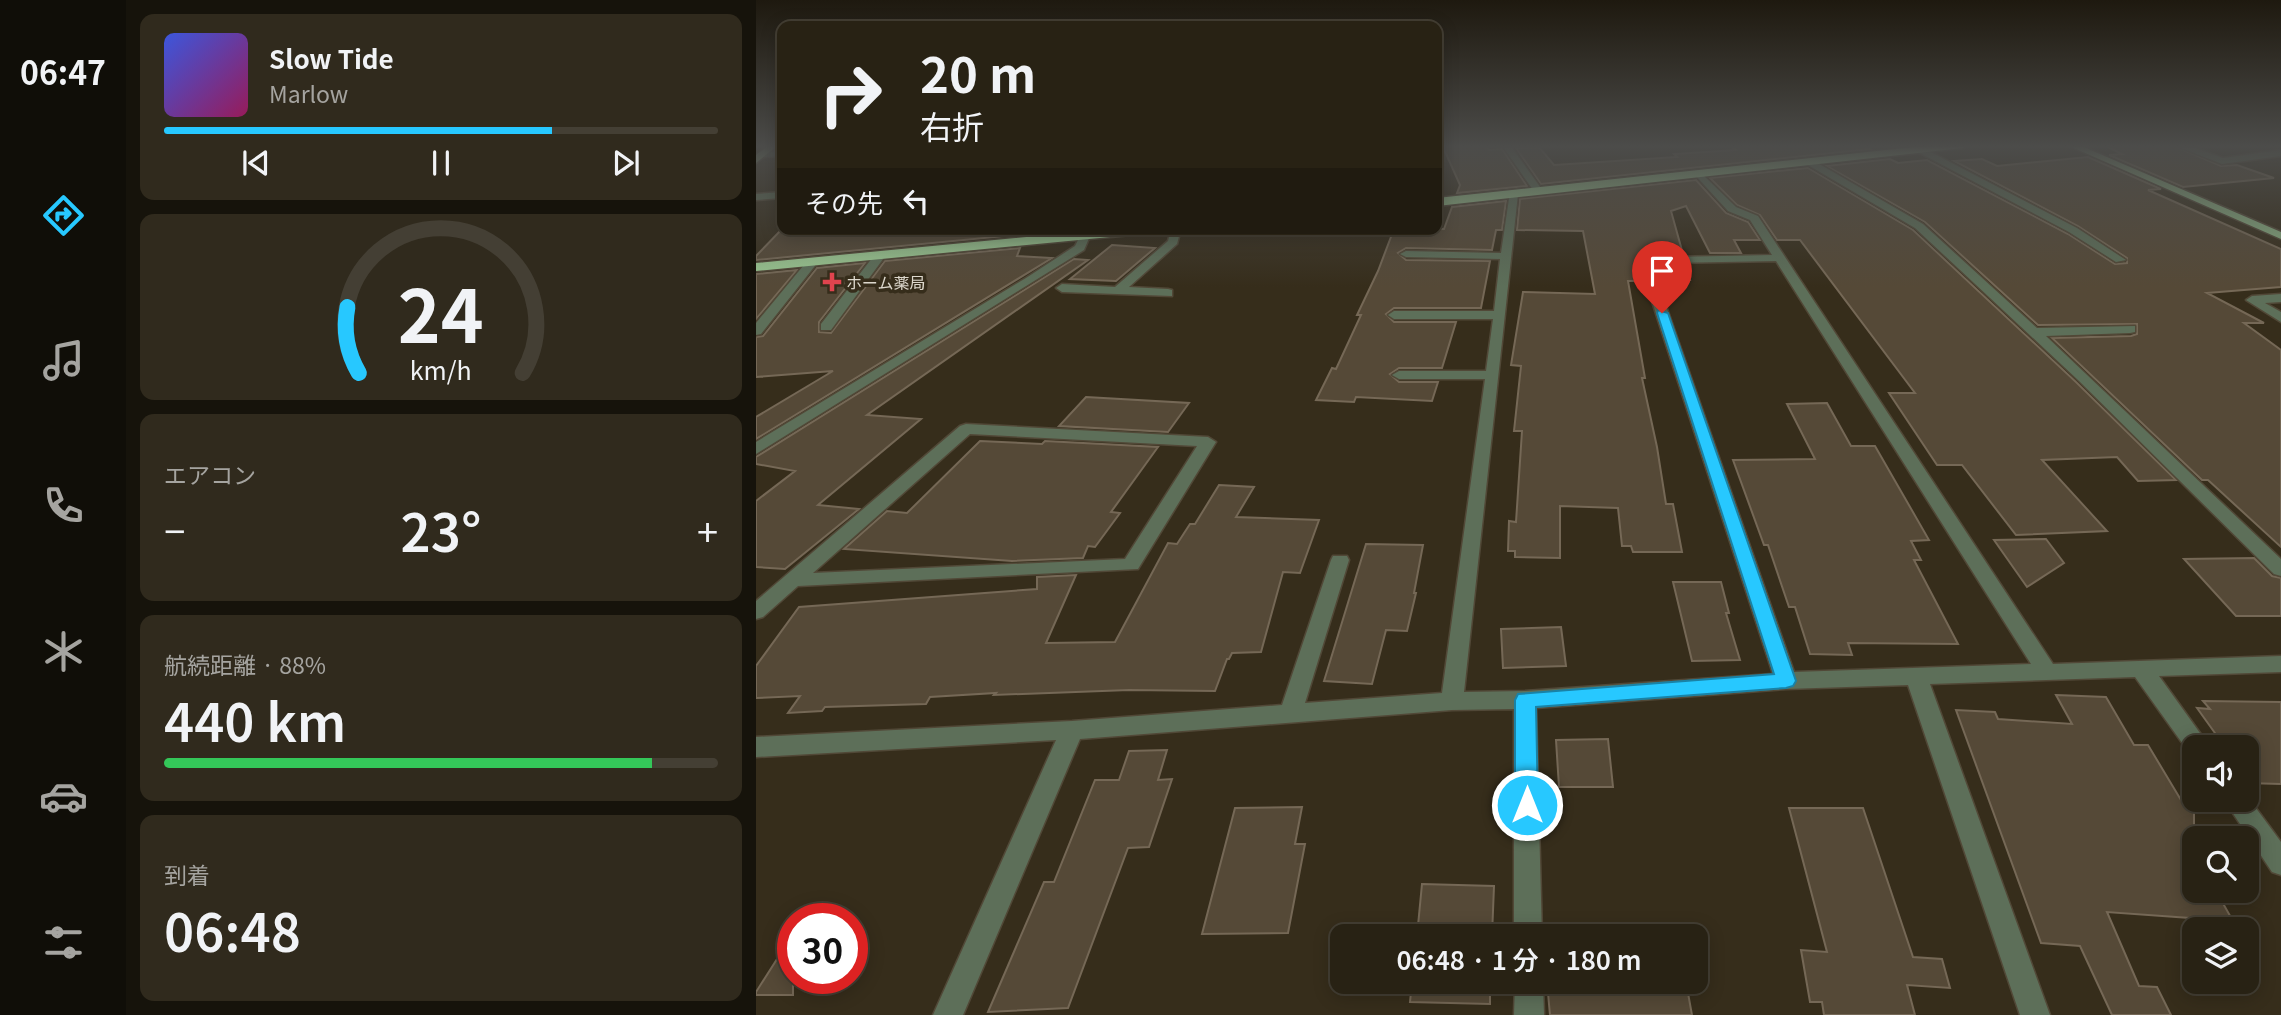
<!DOCTYPE html>
<html lang="ja">
<head>
<meta charset="utf-8">
<style>
  body { margin:0; font-family:Georgia,"Noto Sans JP",serif; background:#302a1d; color:#f1f3f6; height:100vh; display:flex; flex-direction:column; font-size:26px; white-space:nowrap }
  * { box-sizing:border-box; margin:0 }
  p { font-size:23px; color:#a5a4a0 }
  .icon { flex:none; width:38px; height:38px; fill:none; stroke:currentColor; stroke-width:2; stroke-linecap:round; stroke-linejoin:round }
  .map { position:relative; flex:1; overflow:hidden }
  .details { display:flex; flex-direction:column; gap:14px; padding:14px; background:#16130b; width:630px }
  .details>* { flex:none }
  .banner { position:absolute; left:21px; top:21px; width:665px; height:214px; border-radius:14px; box-shadow:0 4px 18px #0003,0 0 0 2px #443f34; background:#282214; color:#f1f3f6; overflow:hidden }
  .fabs { position:absolute; left:1426px; top:735px; display:grid; gap:14px }
  .fabs a { display:grid; place-items:center; width:77px; height:77px; border-radius:14px; background:#282214; box-shadow:0 4px 18px #0003,0 0 0 2px #443f34; font-size:35px }
  .speed { position:absolute; left:21px; top:903px; display:flex; gap:14px; font-size:35px; font-weight:700; text-align:center }
  .speed>* { display:grid; place-content:center; width:91px; height:91px; border-radius:50%; background:#282214; box-shadow:0 4px 18px #0003,0 0 0 2px #443f34; line-height:1 }
  .speed .limit { border:10px solid #d22; background:#fff; color:#111 }
  .pin { position:absolute; display:grid; place-items:center; width:60px; height:60px; color:#fff; margin:-72px -30px; border-radius:50% 50% 50% 0; rotate:-45deg; box-shadow:0 0 7px #0007 }
  .pin .icon { rotate:45deg }
  .me { position:absolute; width:77px; margin:-38px; rotate:0deg; stroke-linejoin:round; filter:drop-shadow(0 0 5px #0008) }
  .turn { display:flex; align-items:center; gap:24px; height:147px; padding:0 28px; font-size:32px }
  .turn .icon { width:91px; height:91px; stroke-width:2.5 }
  .turn b { display:block; font-size:49px; line-height:60px }
  .then { display:flex; align-items:center; height:66px; padding:0 28px; background:#0003; gap:14px; font-size:26px }
  .big { font-size:52px; font-weight:600; line-height:1.1 }
  .details .card { flex:1; display:flex; flex-direction:column; justify-content:center; gap:10px; min-width:0; padding:0 24px; border-radius:14px; background:#302a1d }
  .details .dial { align-items:center; gap:0 }
  .dial svg { height:182px; overflow:visible; fill:none; stroke:#443f34; stroke-width:7; stroke-linecap:round; text-anchor:middle }
  .dial text { fill:#f1f3f6; stroke:none }
  .song { display:flex; align-items:center; gap:21px }
  .cover { width:84px; height:84px; border-radius:10px; background:linear-gradient(135deg,hsl(230 70% 55%),hsl(330 70% 35%)) }
  .played { height:7px; border-radius:4px; background:linear-gradient(90deg,#27c8ff 70%,#443f34 70%) }
  .keys { display:flex; justify-content:space-around; direction:ltr }
  .heat { display:flex; justify-content:space-between; align-items:center; font-size:38px; direction:ltr }
  .charge { height:10px; border-radius:5px; background:linear-gradient(90deg,#34c759 88%,#443f34 0) }
  .trip { position:absolute; left:574px; top:924px; width:378px; height:70px; border-radius:14px; background:#282214; box-shadow:0 4px 18px #0003,0 0 0 2px #443f34; font-weight:600; line-height:70px; text-align:center }
  main { display:flex; flex:1; min-height:0 }
  .tabs { display:flex; flex-direction:column; width:126px; justify-content:space-around; align-items:center; background:#100e08; color:#a5a4a0 }
  .tabs .icon { width:49px; height:49px }
  .tabs .on { color:#27c8ff }
  .tabs b { font-size:32px; color:#f1f3f6 }
  .map>svg:first-child { display:block }
  .building { fill:#554937; stroke:#756856; stroke-width:2 }
  .lines { fill:none; stroke-linecap:round; stroke-linejoin:round }
  .minor-casing { stroke:#514837; stroke-width:3 }
  .major-casing { stroke:#514837; stroke-width:3 }
  .highway-casing { stroke:#514837; stroke-width:3 }
  .minor { fill:#5d6f59; fill-rule:evenodd }
  .major { fill:#89af82; fill-rule:evenodd }
  .highway { fill:#9bc892; fill-rule:evenodd }
  .route { fill:#27c8ff; stroke:#1982a6; stroke-width:2 }
  .health-dot { fill:#e0444e; stroke:#362d1b; stroke-width:2.5 }
  .labels { text-anchor:middle; dominant-baseline:central; stroke-width:7; stroke-linejoin:round; paint-order:stroke }
  .far-poi-label { font-size:16px; fill:#ddd8cd; stroke:#362d1b; text-anchor:start }
</style>
</head>
<body>
<main>
<nav class="tabs">
<b>06:47</b>
<svg class="icon on" aria-label="directions" viewBox="0 0 24 24"><path d="M12 3l9 9-9 9-9-9zM9 14v-3h6M13 9l2 2-2 2"/></svg>
<svg class="icon" aria-label="music" viewBox="0 0 24 24"><path d="M9 18V5l10-2v13"/><circle cx="6" cy="18" r="3"/><circle cx="16" cy="16" r="3"/></svg>
<svg class="icon" aria-label="phone" viewBox="0 0 24 24"><path d="M5 4h4l2 5-3 2q2 4 5 5l2-3 5 2v4C11 20 4 13 5 4z"/></svg>
<svg class="icon" aria-label="climate" viewBox="0 0 24 24"><path d="M12 3v18M4 7l16 10M4 17L20 7"/></svg>
<svg class="icon" aria-label="car" viewBox="0 0 24 24"><path d="M5 17H2v-5l4-1 3-4h7l3 4 3 1v5h-3M9 17h6M6 11h13"/><circle cx="7" cy="17" r="2"/><circle cx="17" cy="17" r="2"/></svg>
<svg class="icon" aria-label="filters" viewBox="0 0 24 24"><path d="M4 7h16M4 17h16"/><circle cx="9" cy="7" r="2"/><circle cx="15" cy="17" r="2"/></svg>
</nav>
<section class="details">
<div class="card">
<div class="song"><i class="cover"></i><div><b>Slow Tide</b><p>Marlow</p></div></div>
<div class="played"></div>
<div class="keys"><svg class="icon" aria-label="previous" viewBox="0 0 24 24"><path d="M18 5L8 12l10 7zM5 5v14"/></svg><svg class="icon" aria-label="pause" viewBox="0 0 24 24"><path d="M8 5v14M16 5v14"/></svg><svg class="icon" aria-label="next" viewBox="0 0 24 24"><path d="M6 5l10 7-10 7zM19 5v14"/></svg></div>
</div>
<div class="card dial"><svg viewBox="0 0 100 80">
<path d="M14 69A42 42 0 1 1 86 69"/>
<path d="M14 69A42 42 0 0 1 9 40" stroke="#27c8ff"/>
<text x="50" y="56" font-size="32" font-weight="700">24</text>
<text x="50" y="72" font-size="11">km/h</text>
</svg></div>
<div class="card"><p>エアコン</p>
<div class="heat"><a>−</a><b class="big">23°</b><a>+</a></div>
</div>
<div class="card"><p>航続距離 · 88%</p><b class="big">440 km</b><div class="charge"></div></div>
<div class="card"><p>到着</p><b class="big">06:48</b></div>
</section>
<div class="map">
<svg width="1525" height="1015" viewBox="0 0 1525 1015">
  <rect width="100%" height="100%" fill="#362d1b"/>
  <path class="building" d="M730,145L733,150L746,149L771,186L701,193L704,185L687,147Z
    M972,145H1106L1114,149L785,184L760,148L783,147L798,165L921,157L918,154L980,150Z
    M1348,145H1416L1465,166L1481,165L1518,178L1427,187L1353,155L1366,154Z
    M1332,157L1405,189L1392,190L1525,249V287L1451,293L1508,323H1488L1525,350V547L1452,480H1446L1296,338L1375,336L1381,334V324L1282,325L1169,222L1071,166L1134,159L1142,163L1171,160L1312,234L1359,264L1371,263V258L1322,226L1198,161L1226,159L1241,166Z
    M1052,168L1157,230L1320,382L1420,480L1382,481L1361,457L1286,460L1351,531L1260,535L1206,465H1181L1133,393H1159L1044,240H1021L1004,215L981,205L954,178Z
    M940,180L970,213L992,222L1004,240H978L985,253H954L930,206L915,211L927,254L913,255L906,261L914,266L930,265L934,280L872,281L889,378H886L901,447L910,504H917L926,552H877L875,546H866L862,508L804,506V558L759,557V551H752L753,521L760,522L766,431H758L765,366L755,365L767,292L839,294L827,231L761,230L764,199Z
    M750,201L746,230H740L736,250L650,248L642,253L650,260L734,261L725,308H638L630,314L638,322H700L686,368H643L634,374L643,382H682L676,401L600,397L598,402L560,400L576,368L580,369L605,315H601L622,271L638,229H688L696,207Z
    M26,229H271L269,234L0,260V256Z
    M356,245L399,248L360,281L314,279Z
    M264,248L261,256L296,258L0,439V417L77,371L0,377V337L7,336L61,268L109,263L63,322V332L75,333L129,261Z
    M318,259L332,260L111,415L165,419L62,505L103,509L29,569L0,567V501L39,471L0,464V457Z
    M41,270L0,319V274Z
    M330,397L433,403L412,432L303,426Z
    M1071,403L1095,446H1119L1173,540L1155,541L1165,560H1158L1202,644L1092,643L1096,655L1054,654L1039,607H1033L1012,545H1008L977,460L1059,459L1031,404Z
    M224,441L286,444L289,441L402,447L355,512L364,513L339,547L332,546L327,558L256,561L88,549L131,511L151,513Z
    M463,485L498,487L480,517L563,520L544,573L527,572L505,652L476,653L473,659H471L459,691L373,690L238,695L240,693L174,697L170,704L69,707L66,711L32,713L44,696L0,698V666L43,607L281,589V577L320,575L290,643L359,642L412,543L421,544L434,524H439Z
    M1290,539L1308,563L1271,587L1238,540Z
    M610,544L667,545L658,593H660L651,631L630,630L616,684L568,681Z
    M1498,558L1516,576L1525,578V616H1480L1428,559Z
    M917,582H965L973,613H970L984,660L936,661Z
    M805,627L810,666L747,668L745,629Z
    M1300,695L1350,697L1378,745H1392L1428,805H1438V891H1460L1477,921L1351,912L1383,986L1401,987L1415,1015H1356L1324,946L1285,943L1200,710L1239,712L1242,719L1316,724Z
    M1447,701L1525,702V784L1491,783V747H1469L1441,708L1454,709Z
    M852,739L857,787H803L800,740Z
    M411,750L402,780L416,779L393,847L372,848L312,1008L232,1012L288,882H298L339,780H363L373,751Z
    M546,807L539,844H549L532,933L446,934L479,808Z
    M1033,808H1107L1157,957L1186,959L1194,988L1151,985L1159,1015H1068L1066,1002H1054L1045,950L1071,952Z
    M666,884L738,886L736,936H661Z
    M37,934V995H0V992Z
    M656,982H734V1004L654,1002Z
    M791,982H930L936,1015H794Z"/>
  <g class="lines">
    <defs>
      <path id="minor" d="M746,145H754L787,191L785,193H779Z
        M1418,145H1431L1467,158L1525,150V156L1466,164Z
        M1165,147L1321,228L1370,260L1360,262L1313,232L1162,152L1161,150Z
        M26,150V156L7,157L3,154Z
        M1052,161H1058L1167,224L1281,328L1379,326V332L1374,333L1290,336L1525,559V576L1518,574L1322,380L1159,228L1052,165Z
        M944,172L980,207L1002,216L1297,664L1525,656V672L1403,676L1454,747H1438V755L1434,754L1379,677L1174,684L1294,1015H1264L1152,685L1030,689L780,708L786,936H758V709L696,710L324,739L207,1015H177L300,740L0,757V737L316,721L526,705L575,560L577,556H591L593,560L549,703L686,693L729,379H643L636,375L643,371H730L737,319H638L632,315L638,311H738L744,259L650,257L644,254L650,251L745,253L754,192L762,194L708,692L769,691L1017,674L891,286L897,282L903,286L1038,672L1275,664L1020,261L914,263L908,260L914,257L1016,255L994,220L972,211L941,177V173Z
        M26,192V198L0,200V194Z
        M415,229H425L421,244L373,287L412,289L416,290V296L306,292L300,288L306,284L359,287L412,241Z
        M325,234L334,236L328,250L0,454V442L270,278L319,246Z
        M120,253L130,255L75,330H65V324Z
        M52,260L62,262L5,334L0,335V323Z
        M1525,294V302L1509,303L1525,312V322L1490,300L1496,296Z
        M210,424L452,437L460,442L382,569L42,586L7,617L0,619V601L204,426ZM214,434L441,446L369,559L57,573Z
        M1491,796L1525,842V875L1516,872L1468,800H1491Z
        M759,982H787L788,1015H758Z"/>
      <path id="major" d="M13,145H22L0,163V155Z
        M1311,145H1323L1525,232V239Z"/>
      <path id="highway" d="M1177,145H1212L1207,148L681,206V198Z
        M353,229H402L396,233L0,271V263Z"/>
    </defs>
    <use href="#minor" class="minor-casing"/>
    <use href="#major" class="major-casing"/>
    <use href="#highway" class="highway-casing"/>
    <use href="#minor" class="minor"/>
    <use href="#major" class="major"/>
    <use href="#highway" class="highway"/>
  </g>
  <linearGradient id="sky" x2="0" y2="1"><stop stop-color="#1e190f"/><stop offset="0.51" stop-color="#4c4c4a"/><stop offset="1" stop-color="#4c4c4a" stop-opacity="0"/></linearGradient>
  <rect width="1525" height="287" fill="url(#sky)"/>
  <path class="route" d="M902,310L912,313L1040,681L1037,686L1030,688L780,707L782,805L778,812L771,815L763,812L759,805V700L762,694L1018,674L901,313Z"/>
  <path class="health-dot" d="M72.5 271.5h7v7h7v7h-7v7h-7v-7h-7v-7h7z"/>
  <g class="labels">
    <g class="far-poi-label">
      <text x="90" y="282">ホーム薬局</text>
    </g>
  </g>
</svg>
<div class="fabs">
<a><svg class="icon" aria-label="sound" viewBox="0 0 24 24"><path d="M4 9h4l5-4v14l-5-4H4zM17 9q2 3 0 6"/></svg></a>
<a><svg class="icon" aria-label="search" viewBox="0 0 24 24"><circle cx="10" cy="10" r="6"/><path d="M15 15l6 6"/></svg></a>
<a><svg class="icon" aria-label="layers" viewBox="0 0 24 24"><path d="M12 4l9 5-9 5-9-5zM3 14l9 5 9-5"/></svg></a>
</div>
<div class="speed"><div class="limit">30</div></div>
<div class="pin" style="left:906px;top:313px;background:#d93025"><svg class="icon" aria-label="arrive" viewBox="0 0 24 24"><path d="M6 21V4h12l-3 4 3 4H6"/></svg></div>
<svg class="me" style="left:771px;top:805px" viewBox="-20 -20 40 40"><circle r="17" fill="#27c8ff" stroke="#fff" stroke-width="3"/><path d="M0-11L8 9 0 5-8 9z" fill="#fff"/></svg>
<div class="trip">06:48 · 1 分 · 180 m</div>
<div class="banner">
<div class="turn"><svg class="icon" aria-label="right" viewBox="0 0 24 24"><path d="M7 20v-9h11M14 6l5 5-5 5"/></svg><div><b>20 m</b>右折</div></div>
<div class="then">その先<svg class="icon" aria-label="left" viewBox="0 0 24 24"><path d="M17 20v-9H6M10 6l-5 5 5 5"/></svg></div>
</div>
</div>
</main>
</body>
</html>
